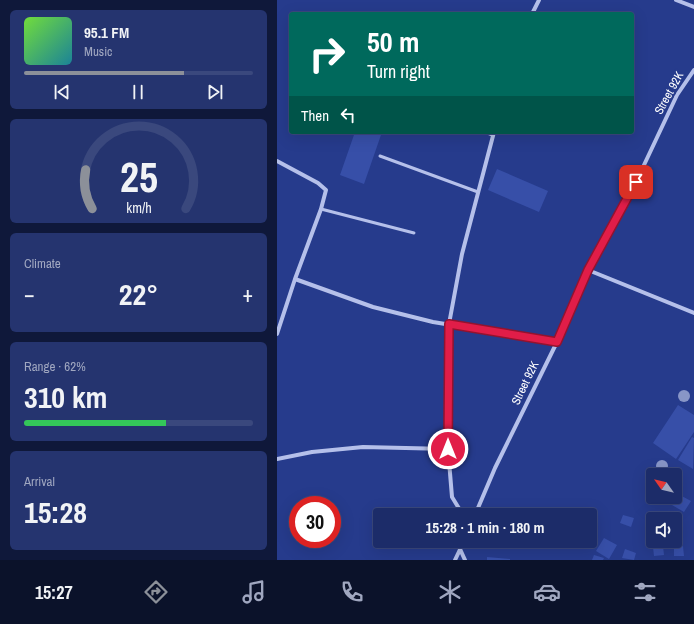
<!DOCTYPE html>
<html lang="en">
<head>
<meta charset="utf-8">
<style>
  body { margin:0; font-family:"Archivo Narrow",sans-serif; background:#25346f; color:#f1f3f6; height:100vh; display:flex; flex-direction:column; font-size:15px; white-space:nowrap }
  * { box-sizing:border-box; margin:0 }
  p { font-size:13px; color:#a0a7c0 }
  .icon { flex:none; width:22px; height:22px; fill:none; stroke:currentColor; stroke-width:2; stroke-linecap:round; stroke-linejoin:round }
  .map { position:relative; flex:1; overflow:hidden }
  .side { display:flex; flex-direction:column; gap:10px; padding:10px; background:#0f183a; width:277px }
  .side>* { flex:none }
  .top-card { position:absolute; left:12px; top:12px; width:345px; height:122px; border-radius:4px; box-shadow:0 4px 16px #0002,0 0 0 1px #3a487d; background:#00695c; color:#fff; overflow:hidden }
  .needle { width:26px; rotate:304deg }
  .buttons { position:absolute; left:369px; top:468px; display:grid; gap:8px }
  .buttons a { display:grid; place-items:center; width:36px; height:36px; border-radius:4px; background:#1c2c69; box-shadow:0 4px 16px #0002,0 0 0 1px #3a487d; font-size:20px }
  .speed { position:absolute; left:12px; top:496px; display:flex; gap:8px; font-size:20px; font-weight:700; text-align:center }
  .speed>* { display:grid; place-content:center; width:52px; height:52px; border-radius:50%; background:#1c2c69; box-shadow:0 4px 16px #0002,0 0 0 1px #3a487d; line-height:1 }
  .speed .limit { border:6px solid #d22; background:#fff; color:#111 }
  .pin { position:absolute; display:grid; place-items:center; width:34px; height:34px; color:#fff; margin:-17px; border-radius:8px; box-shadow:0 2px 6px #0006 }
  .me { position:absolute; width:44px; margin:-22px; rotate:0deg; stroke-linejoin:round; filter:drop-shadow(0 0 3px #0008) }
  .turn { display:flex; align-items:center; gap:14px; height:84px; padding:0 12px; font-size:18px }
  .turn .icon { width:52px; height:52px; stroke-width:2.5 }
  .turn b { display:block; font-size:28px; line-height:34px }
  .then { display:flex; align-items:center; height:38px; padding:0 12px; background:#0003; gap:8px; font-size:15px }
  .big { font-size:30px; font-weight:700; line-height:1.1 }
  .side .card { flex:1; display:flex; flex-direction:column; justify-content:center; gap:6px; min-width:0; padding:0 14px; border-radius:6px; background:#25346f }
  .side .dial { align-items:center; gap:0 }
  .dial svg { height:104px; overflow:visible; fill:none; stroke:#3a487d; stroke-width:7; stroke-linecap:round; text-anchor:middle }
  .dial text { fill:#f1f3f6; stroke:none }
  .song { display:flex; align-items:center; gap:12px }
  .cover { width:48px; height:48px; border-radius:6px; background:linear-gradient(135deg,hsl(100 70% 55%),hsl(190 70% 35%)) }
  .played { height:4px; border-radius:2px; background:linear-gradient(90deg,#8c9099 70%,#3a487d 70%) }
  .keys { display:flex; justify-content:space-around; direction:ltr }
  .heat { display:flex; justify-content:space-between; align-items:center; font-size:22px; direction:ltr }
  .charge { height:6px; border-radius:3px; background:linear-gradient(90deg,#34c759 62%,#3a487d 0) }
  .trip { position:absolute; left:96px; top:508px; width:224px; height:40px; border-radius:4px; background:#1c2c69; box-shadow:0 4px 16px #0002,0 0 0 1px #3a487d; font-weight:700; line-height:40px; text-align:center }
  .tab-bar { display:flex; height:64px; justify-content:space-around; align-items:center; background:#0b122a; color:#a0a7c0 }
  .tab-bar .icon { width:28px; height:28px }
  .tab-bar .active { color:#8c9099 }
  .tab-bar b { font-size:18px; color:#f1f3f6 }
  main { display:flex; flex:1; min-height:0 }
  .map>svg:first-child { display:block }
  .building { fill:#374fa8 }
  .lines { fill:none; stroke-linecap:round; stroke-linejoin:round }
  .lane { stroke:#b5c0ea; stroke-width:3 }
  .street { stroke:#b5c0ea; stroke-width:4 }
  .tree { fill:#8896c7 }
  .route-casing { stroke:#92132f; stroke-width:10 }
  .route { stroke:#e11d48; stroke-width:7 }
  .labels { text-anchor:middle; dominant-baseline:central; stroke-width:4; stroke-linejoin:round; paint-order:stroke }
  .street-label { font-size:12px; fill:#fff; stroke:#263b8c }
</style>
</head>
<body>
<main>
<section class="side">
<div class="card">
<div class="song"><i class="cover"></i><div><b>95.1 FM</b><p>Music</p></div></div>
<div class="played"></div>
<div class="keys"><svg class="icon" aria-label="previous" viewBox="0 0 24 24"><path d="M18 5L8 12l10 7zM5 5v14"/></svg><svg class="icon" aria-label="pause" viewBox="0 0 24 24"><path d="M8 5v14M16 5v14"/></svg><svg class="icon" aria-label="next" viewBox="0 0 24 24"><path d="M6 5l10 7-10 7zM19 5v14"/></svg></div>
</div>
<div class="card dial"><svg viewBox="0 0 100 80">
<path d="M14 69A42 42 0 1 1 86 69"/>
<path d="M14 69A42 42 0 0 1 9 39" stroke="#8c9099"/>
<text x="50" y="56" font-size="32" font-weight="700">25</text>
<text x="50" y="72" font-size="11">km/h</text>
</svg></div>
<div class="card"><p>Climate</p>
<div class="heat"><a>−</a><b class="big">22°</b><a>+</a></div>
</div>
<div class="card"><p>Range · 62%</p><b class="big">310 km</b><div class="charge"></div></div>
<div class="card"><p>Arrival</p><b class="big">15:28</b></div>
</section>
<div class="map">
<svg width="417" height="560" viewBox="0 0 417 560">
  <rect width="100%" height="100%" fill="#263b8c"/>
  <path class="building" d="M78,132H105L87,184L63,175Z
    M220,169L271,191L262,212L211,190Z
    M401,405L417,415V432L399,459L376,443Z
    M415,437L417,438L416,469L401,460Z
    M401,494L414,501L407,512L395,505Z
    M346,515L357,518L354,527L343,523Z
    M327,538L340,545L332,559L319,551Z
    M386,546L387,555L377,556L376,547Z
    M406,546L407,556H397V547Z
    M348,549L359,553L357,560L345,558Z
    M317,555L327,558L326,560H315Z
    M210,557L233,559V560H210Z"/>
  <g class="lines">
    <path class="lane" d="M103,156L201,192
      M44,209L137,233"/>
    <path class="street" d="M399,0L417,7
      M255,14L262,0
      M209,132L216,135
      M0,161L41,183L49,190L44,209L18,279L0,334
      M311,270L417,313
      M18,279L96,307L156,322L280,342
      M0,459L35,452L86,447L171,449
      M186,515L175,497L171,449L172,324L185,254L217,132
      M198,515L218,468L280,342L311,270L359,182L400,95L417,70
      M183,549L188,560
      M178,560L187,541"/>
  </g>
  <g class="tree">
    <circle cx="407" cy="396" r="6"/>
    <circle cx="385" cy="466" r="6"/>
  </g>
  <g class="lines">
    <defs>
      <path id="route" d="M171,449L172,324L280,342L311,270L359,182"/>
    </defs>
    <use href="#route" class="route-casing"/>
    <use href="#route" class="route"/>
  </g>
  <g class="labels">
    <g class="street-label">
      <text transform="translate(392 93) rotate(-61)">Street 92K</text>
      <text transform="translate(248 383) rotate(-64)">Street 92K</text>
    </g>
  </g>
</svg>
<div class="buttons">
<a><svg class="needle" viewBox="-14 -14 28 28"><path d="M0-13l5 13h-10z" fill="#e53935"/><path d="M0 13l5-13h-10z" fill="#a0a7c0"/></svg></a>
<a><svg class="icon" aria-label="sound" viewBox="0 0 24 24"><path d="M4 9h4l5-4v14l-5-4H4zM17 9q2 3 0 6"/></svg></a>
</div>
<div class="speed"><div class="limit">30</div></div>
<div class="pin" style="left:359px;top:182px;background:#d93025"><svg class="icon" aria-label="arrive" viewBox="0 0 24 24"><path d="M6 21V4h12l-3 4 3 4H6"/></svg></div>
<svg class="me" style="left:171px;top:449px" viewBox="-20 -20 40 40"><circle r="17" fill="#e11d48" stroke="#fff" stroke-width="3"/><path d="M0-11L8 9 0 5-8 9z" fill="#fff"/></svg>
<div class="trip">15:28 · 1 min · 180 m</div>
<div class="top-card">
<div class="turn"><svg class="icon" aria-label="right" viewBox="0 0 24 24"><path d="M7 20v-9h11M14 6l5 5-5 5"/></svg><div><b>50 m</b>Turn right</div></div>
<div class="then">Then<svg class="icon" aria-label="left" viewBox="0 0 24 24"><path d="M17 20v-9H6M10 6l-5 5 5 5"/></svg></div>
</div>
</div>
</main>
<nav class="tab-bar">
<b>15:27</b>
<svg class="icon active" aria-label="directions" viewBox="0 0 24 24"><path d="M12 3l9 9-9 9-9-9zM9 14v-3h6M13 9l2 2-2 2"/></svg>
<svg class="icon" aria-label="music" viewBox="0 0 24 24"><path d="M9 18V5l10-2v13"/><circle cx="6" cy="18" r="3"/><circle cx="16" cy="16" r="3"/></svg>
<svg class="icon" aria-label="phone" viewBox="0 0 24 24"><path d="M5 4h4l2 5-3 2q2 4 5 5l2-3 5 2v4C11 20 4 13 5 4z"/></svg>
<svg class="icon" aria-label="climate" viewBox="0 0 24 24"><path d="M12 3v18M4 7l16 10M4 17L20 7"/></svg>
<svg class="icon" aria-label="car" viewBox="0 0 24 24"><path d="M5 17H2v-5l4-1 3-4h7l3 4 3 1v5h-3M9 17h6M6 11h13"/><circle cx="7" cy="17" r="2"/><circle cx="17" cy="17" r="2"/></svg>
<svg class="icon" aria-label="filters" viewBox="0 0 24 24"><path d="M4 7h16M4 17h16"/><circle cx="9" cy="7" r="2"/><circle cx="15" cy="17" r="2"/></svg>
</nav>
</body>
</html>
